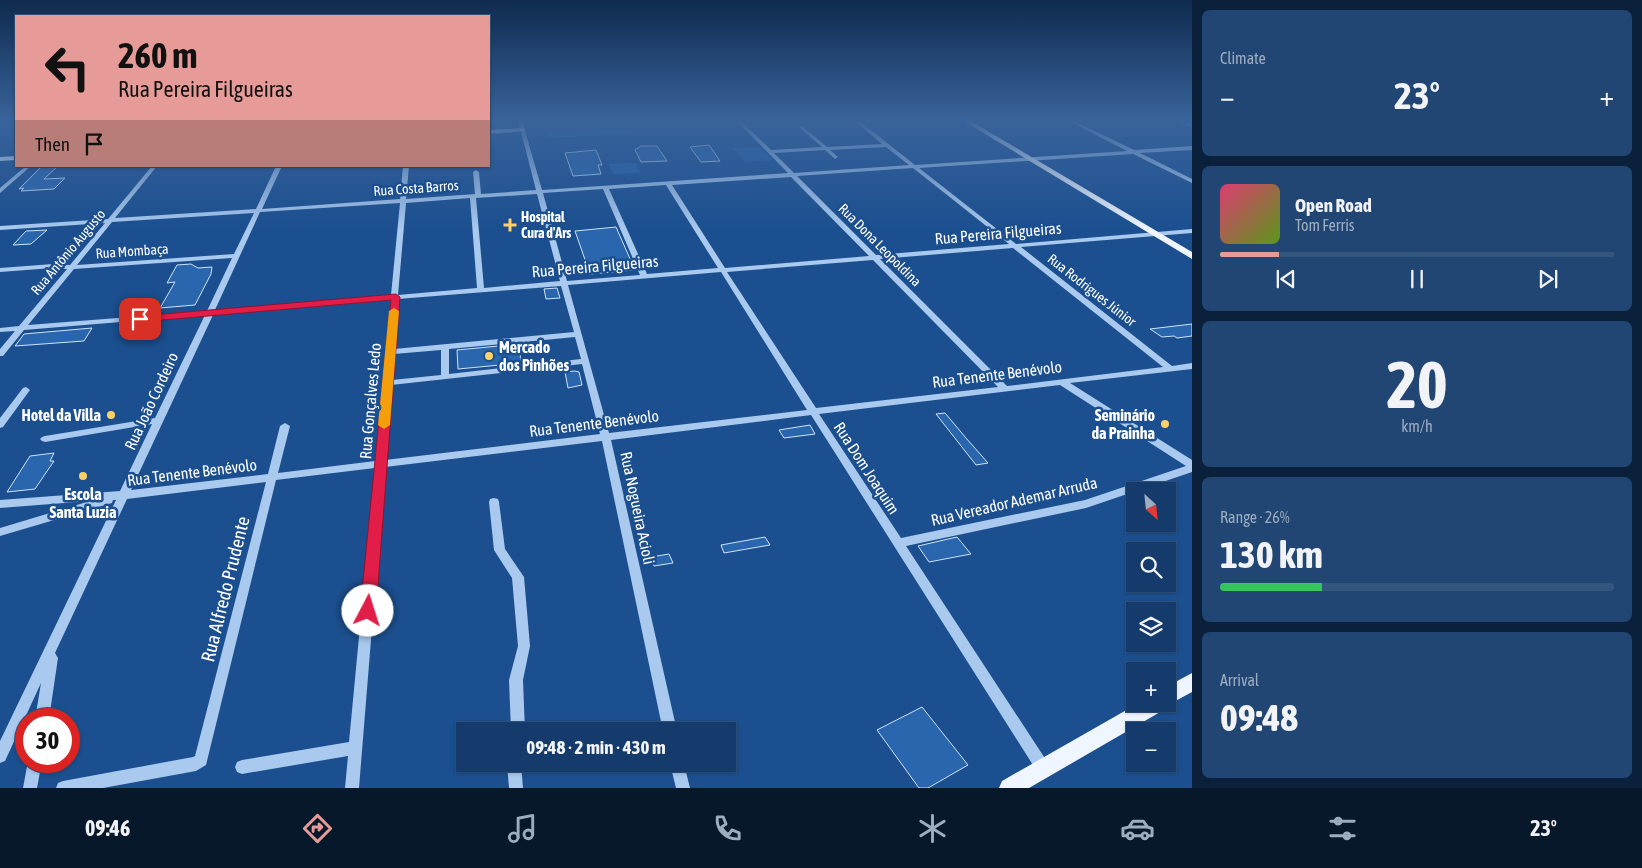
<!DOCTYPE html>
<html lang="en">
<head>
<meta charset="utf-8">
<style>
  body { margin:0; font-family:"Asap Condensed",sans-serif; background:#214673; color:#f1f3f6; height:100vh; display:flex; flex-direction:column; font-size:19px; white-space:nowrap }
  * { box-sizing:border-box; margin:0 }
  p { font-size:16px; color:#9dadc1 }
  .icon { flex:none; width:28px; height:28px; fill:none; stroke:currentColor; stroke-width:2; stroke-linecap:round; stroke-linejoin:round }
  .map { position:relative; flex:1; overflow:hidden }
  .drawer { display:flex; flex-direction:column; gap:10px; padding:10px; background:#0b203b; width:450px }
  .drawer>* { flex:none }
  .top-card { position:absolute; left:15px; top:15px; width:475px; height:152px; border-radius:0px; box-shadow:0 1px 4px #0004,0 0 0 1px #33557e; background:#e69b98; color:#111; overflow:hidden }
  .needle { width:32px; rotate:153deg }
  .tools { position:absolute; left:1126px; top:482px; display:grid; gap:10px }
  .tools a { display:grid; place-items:center; width:50px; height:50px; border-radius:0px; background:#143b6b; box-shadow:0 1px 4px #0004,0 0 0 1px #33557e; font-size:25px }
  .speed { position:absolute; left:15px; top:708px; display:flex; gap:10px; font-size:25px; font-weight:700; text-align:center }
  .speed>* { display:grid; place-content:center; width:65px; height:65px; border-radius:50%; background:#143b6b; box-shadow:0 1px 4px #0004,0 0 0 1px #33557e; line-height:1 }
  .speed .limit { border:8px solid #d22; background:#fff; color:#111 }
  .pin { position:absolute; display:grid; place-items:center; width:42px; height:42px; color:#fff; margin:-21px; border-radius:10px; box-shadow:0 2px 8px #0006 }
  .me { position:absolute; width:55px; margin:-28px; rotate:5deg; stroke-linejoin:round; filter:drop-shadow(0 0 4px #0008) }
  .turn { display:flex; align-items:center; gap:18px; height:105px; padding:0 20px; font-size:22px }
  .turn .icon { width:65px; height:65px; stroke-width:2.5 }
  .turn b { display:block; font-size:35px; line-height:42px }
  .then { display:flex; align-items:center; height:48px; padding:0 20px; background:#0003; gap:10px; font-size:19px }
  .big { font-size:38px; font-weight:700; line-height:1.1 }
  .drawer .widget { flex:1; display:flex; flex-direction:column; justify-content:center; gap:8px; min-width:0; padding:0 18px; border-radius:8px; background:#214673 }
  .drawer .dial { align-items:center; gap:0 }
  .dial b { font-size:65px; line-height:1 }
  .song { display:flex; align-items:center; gap:15px }
  .cover { width:60px; height:60px; border-radius:8px; background:linear-gradient(135deg,hsl(340 70% 55%),hsl(90 70% 35%)) }
  .played { height:5px; border-radius:2px; background:linear-gradient(90deg,#e69b98 15%,#33557e 15%) }
  .keys { display:flex; justify-content:space-around; direction:ltr }
  .heat { display:flex; justify-content:space-between; align-items:center; font-size:28px; direction:ltr }
  .charge { height:8px; border-radius:4px; background:linear-gradient(90deg,#34c759 26%,#33557e 0) }
  .trip { position:absolute; left:456px; top:722px; width:280px; height:50px; border-radius:0px; background:#143b6b; box-shadow:0 1px 4px #0004,0 0 0 1px #33557e; font-weight:700; line-height:50px; text-align:center }
  .menu { display:flex; height:80px; justify-content:space-around; align-items:center; background:#08182b; color:#9dadc1 }
  .menu .icon { width:35px; height:35px }
  .menu .on { color:#e69b98 }
  .menu b { font-size:22px; color:#f1f3f6 }
  main { display:flex; flex:1; min-height:0 }
  .map>svg:first-child { display:block }
  .green { fill:#2461a8 }
  .building { fill:#2a66ad; stroke:#cfe3fa }
  .lines { fill:none; stroke-linecap:round; stroke-linejoin:round }
  .minor { fill:#a9c9ee; fill-rule:evenodd }
  .major { fill:#f0f6ff; fill-rule:evenodd }
  .route { fill:#e11d48; stroke:#92132f }
  .slow { fill:#f59e0b }
  .poi-dot { fill:#ffd166; stroke:#1b4f8f; stroke-width:2 }
  .labels { text-anchor:middle; dominant-baseline:central; stroke-width:5; stroke-linejoin:round; paint-order:stroke }
  .far-street-label { font-size:14px; fill:#fff; stroke:#1b4f8f }
  .far-poi-label { font-size:14px; font-weight:bold; fill:#fff; stroke:#1b4f8f; text-anchor:start }
  .street-label { font-size:16px; fill:#fff; stroke:#1b4f8f }
  .poi-label { font-size:16px; font-weight:bold; fill:#fff; stroke:#1b4f8f; text-anchor:end }
  .near-street-label { font-size:19px; fill:#fff; stroke:#1b4f8f }
</style>
</head>
<body>
<main>
<div class="map">
<svg width="1192" height="788" viewBox="0 0 1192 788">
  <rect width="100%" height="100%" fill="#1b4f8f"/>
  <path class="green" d="M631,128L635,134L548,138L546,133Z
    M760,147L773,160L745,162L733,148Z
    M636,163L641,173L613,174L608,164Z"/>
  <path class="building" d="M709,145L720,161L701,162L690,147Z
    M641,146H657L667,161L641,162L635,150Z
    M596,150L602,165H598L601,174L573,176L565,153Z
    M42,166H58L44,179L65,178L54,189L21,191L24,188L19,189Z
    M616,227L635,270L590,274L575,231Z
    M47,230L31,244L13,245L26,231Z
    M191,264L198,268L212,267L211,274L195,305L160,308L175,282L167,283L177,265Z
    M557,288L560,298L546,299L544,289Z
    M1192,324V336L1177,338L1174,336L1162,337L1150,329Z
    M92,328L84,341L15,346L24,334Z
    M519,344L521,363L458,369L457,350Z
    M575,371L579,372L582,385L568,388L565,372Z
    M945,413L966,438L988,463L976,465L936,414Z
    M810,425L815,434L784,438L779,430Z
    M54,453L50,461H54L35,489L7,492L30,456Z
    M765,537L770,545L724,553L721,545Z
    M957,537L971,554L929,562L918,546Z
    M669,554L673,563L654,566L651,557Z
    M922,707L968,765L928,788H919L877,730Z"/>
  <g class="lines">
    <path class="minor" d="M518,120H522L542,190L788,173L736,120H740L771,150L822,147L800,128V127L802,126L827,147L882,144L853,120H858L915,165L1127,151L1067,120H1072L1134,150L1192,146V150L1140,153L1192,179V183L1133,154L919,168L1016,244L1192,229V233L1021,247L1172,366L1192,363V369L1070,383L1192,460V472L1086,508L906,546L1048,763L1050,768L1048,773L1043,775L1038,773L811,415L611,440L677,731H663L602,441L385,467L359,788H345L348,756L242,774L237,772L235,767L237,762L242,760L349,742L375,468L276,480L206,765L196,771L103,788H56L58,783L63,781L193,757L195,756L266,482L127,499L55,653L58,658L49,719H35L41,683L5,761L0,763V741L116,500H113L112,503L0,536V528L90,501L0,508V500L120,491L152,424L45,442L42,441L40,439L42,437L45,436L155,418L205,315L24,330L3,356H0V349L15,331L0,332V328L19,326L67,269L53,268L0,272V268L53,264L70,265L105,223L0,230V226L108,219L152,166H157L115,218L256,209L276,166H282L262,209L400,199L403,166H409L406,199L475,194L473,172L476,170L479,172L481,194L536,190ZM886,147L909,165L794,173L774,153L825,150L835,159L838,157L830,150ZM913,168L1009,244L876,255L797,176ZM791,177L869,256L725,268L672,185ZM666,185L718,268L647,274L609,189ZM603,189L640,275L567,281L543,193ZM537,194L560,281L484,288L476,198ZM470,198L477,288L398,295L406,203ZM400,203L391,295L215,310L260,212ZM254,213L234,254L77,265L112,222ZM1013,248L1163,367L1007,386L880,259ZM232,258L207,311L28,325L74,269ZM873,260L998,387L816,408L727,272ZM721,272L807,410L609,433L568,285ZM561,286L574,332L394,349L398,299ZM391,300L375,461L278,473L290,426L285,423L280,426L268,474L131,490L213,315ZM575,337L581,359L449,374V349ZM441,350V375L392,380L394,354ZM582,364L600,434L385,460L391,385ZM1060,385L1186,466L1085,500L901,538L819,414Z
      M1175,120H1181L1192,124V127Z
      M26,166H31L0,193V188Z
      M26,387L30,390L3,427L0,428V418L23,388Z
      M494,498L498,499L499,502L505,549L524,577L530,646L523,680L525,731H511L509,680L518,646L512,578L494,550L489,502L490,499Z
      M28,761H42L37,788H23Z
      M507,764H521L523,788H509Z
      M670,764H684L690,788H676Z"/>
    <path class="major" d="M962,120H969L1192,252V259Z
      M523,128L525,129V131L489,134V130Z
      M16,156V160L0,161V157Z
      M1192,673V692L1168,705L1165,704L1162,711L1029,788H999L1002,781L1137,704H1168V686Z"/>
  </g>
  <linearGradient id="sky" x2="0" y2="1"><stop stop-color="#0f2b4f"/><stop offset="0.52" stop-color="#39639b"/><stop offset="1" stop-color="#39639b" stop-opacity="0"/></linearGradient>
  <rect width="1192" height="230" fill="url(#sky)"/>
  <path class="route" d="M396,294L400,297L376,611L373,616L368,618L362,616L360,611L391,300L140,322L135,319L140,316Z"/>
  <path class="slow" d="M394,308L399,311L390,425L384,429L378,425L389,311Z"/>
  <g class="poi-dot">
    <path d="M507.5 217.5h5v5h5v5h-5v5h-5v-5h-5v-5h5z"/>
    <circle cx="489" cy="356" r="5"/>
    <circle cx="111" cy="415" r="5"/>
    <circle cx="1165" cy="424" r="5"/>
    <circle cx="83" cy="476" r="5"/>
  </g>
  <g class="labels">
    <g class="far-street-label">
      <text transform="translate(416 188) rotate(-4)">Rua Costa Barros</text>
      <text transform="translate(880 245) rotate(45)">Rua Dona Leopoldina</text>
      <text transform="translate(132 251) rotate(-4)">Rua Mombaça</text>
      <text transform="translate(68 252) rotate(-50)">Rua Antônio Augusto</text>
      <text transform="translate(1092 290) rotate(38)">Rua Rodrigues Júnior</text>
    </g>
    <g class="far-poi-label">
      <text x="521" y="217">Hospital<tspan x="521" dy="16">Cura d'Ars</tspan></text>
    </g>
    <g class="street-label">
      <text transform="translate(998 233) rotate(-5)">Rua Pereira Filgueiras</text>
      <text transform="translate(595 266) rotate(-5)">Rua Pereira Filgueiras</text>
      <text transform="translate(997 374) rotate(-7)">Rua Tenente Benévolo</text>
      <text transform="translate(151 401) rotate(-65)">Rua João Cordeiro</text>
      <text transform="translate(370 401) rotate(-85)">Rua Gonçalves Ledo</text>
      <text transform="translate(594 423) rotate(-7)">Rua Tenente Benévolo</text>
      <text transform="translate(867 468) rotate(57)">Rua Dom Joaquim</text>
      <text transform="translate(192 472) rotate(-7)">Rua Tenente Benévolo</text>
      <text transform="translate(1014 501) rotate(-13)">Rua Vereador Ademar Arruda</text>
      <text transform="translate(638 508) rotate(78)">Rua Nogueira Acioli</text>
    </g>
    <g class="poi-label">
      <text x="499" y="347" text-anchor="start">Mercado<tspan x="499" dy="18">dos Pinhões</tspan></text>
      <text x="101" y="415">Hotel da Villa</text>
      <text x="1155" y="415">Seminário<tspan x="1155" dy="18">da Prainha</tspan></text>
      <text x="83" y="494" text-anchor="middle">Escola<tspan x="83" dy="18">Santa Luzia</tspan></text>
    </g>
    <g class="near-street-label">
      <text transform="translate(225 589) rotate(-76)">Rua Alfredo Prudente</text>
    </g>
  </g>
</svg>
<div class="tools">
<a><svg class="needle" viewBox="-14 -14 28 28"><path d="M0-13l5 13h-10z" fill="#e53935"/><path d="M0 13l5-13h-10z" fill="#9dadc1"/></svg></a>
<a><svg class="icon" aria-label="search" viewBox="0 0 24 24"><circle cx="10" cy="10" r="6"/><path d="M15 15l6 6"/></svg></a>
<a><svg class="icon" aria-label="layers" viewBox="0 0 24 24"><path d="M12 4l9 5-9 5-9-5zM3 14l9 5 9-5"/></svg></a>
<a>+</a>
<a>−</a>
</div>
<div class="speed"><div class="limit">30</div></div>
<div class="pin" style="left:140px;top:319px;background:#d93025"><svg class="icon" aria-label="arrive" viewBox="0 0 24 24"><path d="M6 21V4h12l-3 4 3 4H6"/></svg></div>
<svg class="me" style="left:368px;top:611px" viewBox="-20 -20 40 40"><circle r="19" fill="#fff"/><path d="M0-13L10 11 0 6-10 11z" fill="#e11d48"/></svg>
<div class="trip">09:48 · 2 min · 430 m</div>
<div class="top-card">
<div class="turn"><svg class="icon" aria-label="left" viewBox="0 0 24 24"><path d="M17 20v-9H6M10 6l-5 5 5 5"/></svg><div><b>260 m</b>Rua Pereira Filgueiras</div></div>
<div class="then">Then<svg class="icon" aria-label="arrive" viewBox="0 0 24 24"><path d="M6 21V4h12l-3 4 3 4H6"/></svg></div>
</div>
</div>
<section class="drawer">
<div class="widget"><p>Climate</p>
<div class="heat"><a>−</a><b class="big">23°</b><a>+</a></div>
</div>
<div class="widget">
<div class="song"><i class="cover"></i><div><b>Open Road</b><p>Tom Ferris</p></div></div>
<div class="played"></div>
<div class="keys"><svg class="icon" aria-label="previous" viewBox="0 0 24 24"><path d="M18 5L8 12l10 7zM5 5v14"/></svg><svg class="icon" aria-label="pause" viewBox="0 0 24 24"><path d="M8 5v14M16 5v14"/></svg><svg class="icon" aria-label="next" viewBox="0 0 24 24"><path d="M6 5l10 7-10 7zM19 5v14"/></svg></div>
</div>
<div class="widget dial"><b>20</b><p>km/h</p></div>
<div class="widget"><p>Range · 26%</p><b class="big">130 km</b><div class="charge"></div></div>
<div class="widget"><p>Arrival</p><b class="big">09:48</b></div>
</section>
</main>
<nav class="menu">
<b>09:46</b>
<svg class="icon on" aria-label="directions" viewBox="0 0 24 24"><path d="M12 3l9 9-9 9-9-9zM9 14v-3h6M13 9l2 2-2 2"/></svg>
<svg class="icon" aria-label="music" viewBox="0 0 24 24"><path d="M9 18V5l10-2v13"/><circle cx="6" cy="18" r="3"/><circle cx="16" cy="16" r="3"/></svg>
<svg class="icon" aria-label="phone" viewBox="0 0 24 24"><path d="M5 4h4l2 5-3 2q2 4 5 5l2-3 5 2v4C11 20 4 13 5 4z"/></svg>
<svg class="icon" aria-label="climate" viewBox="0 0 24 24"><path d="M12 3v18M4 7l16 10M4 17L20 7"/></svg>
<svg class="icon" aria-label="car" viewBox="0 0 24 24"><path d="M5 17H2v-5l4-1 3-4h7l3 4 3 1v5h-3M9 17h6M6 11h13"/><circle cx="7" cy="17" r="2"/><circle cx="17" cy="17" r="2"/></svg>
<svg class="icon" aria-label="filters" viewBox="0 0 24 24"><path d="M4 7h16M4 17h16"/><circle cx="9" cy="7" r="2"/><circle cx="15" cy="17" r="2"/></svg>
<b>23°</b>
</nav>
</body>
</html>
